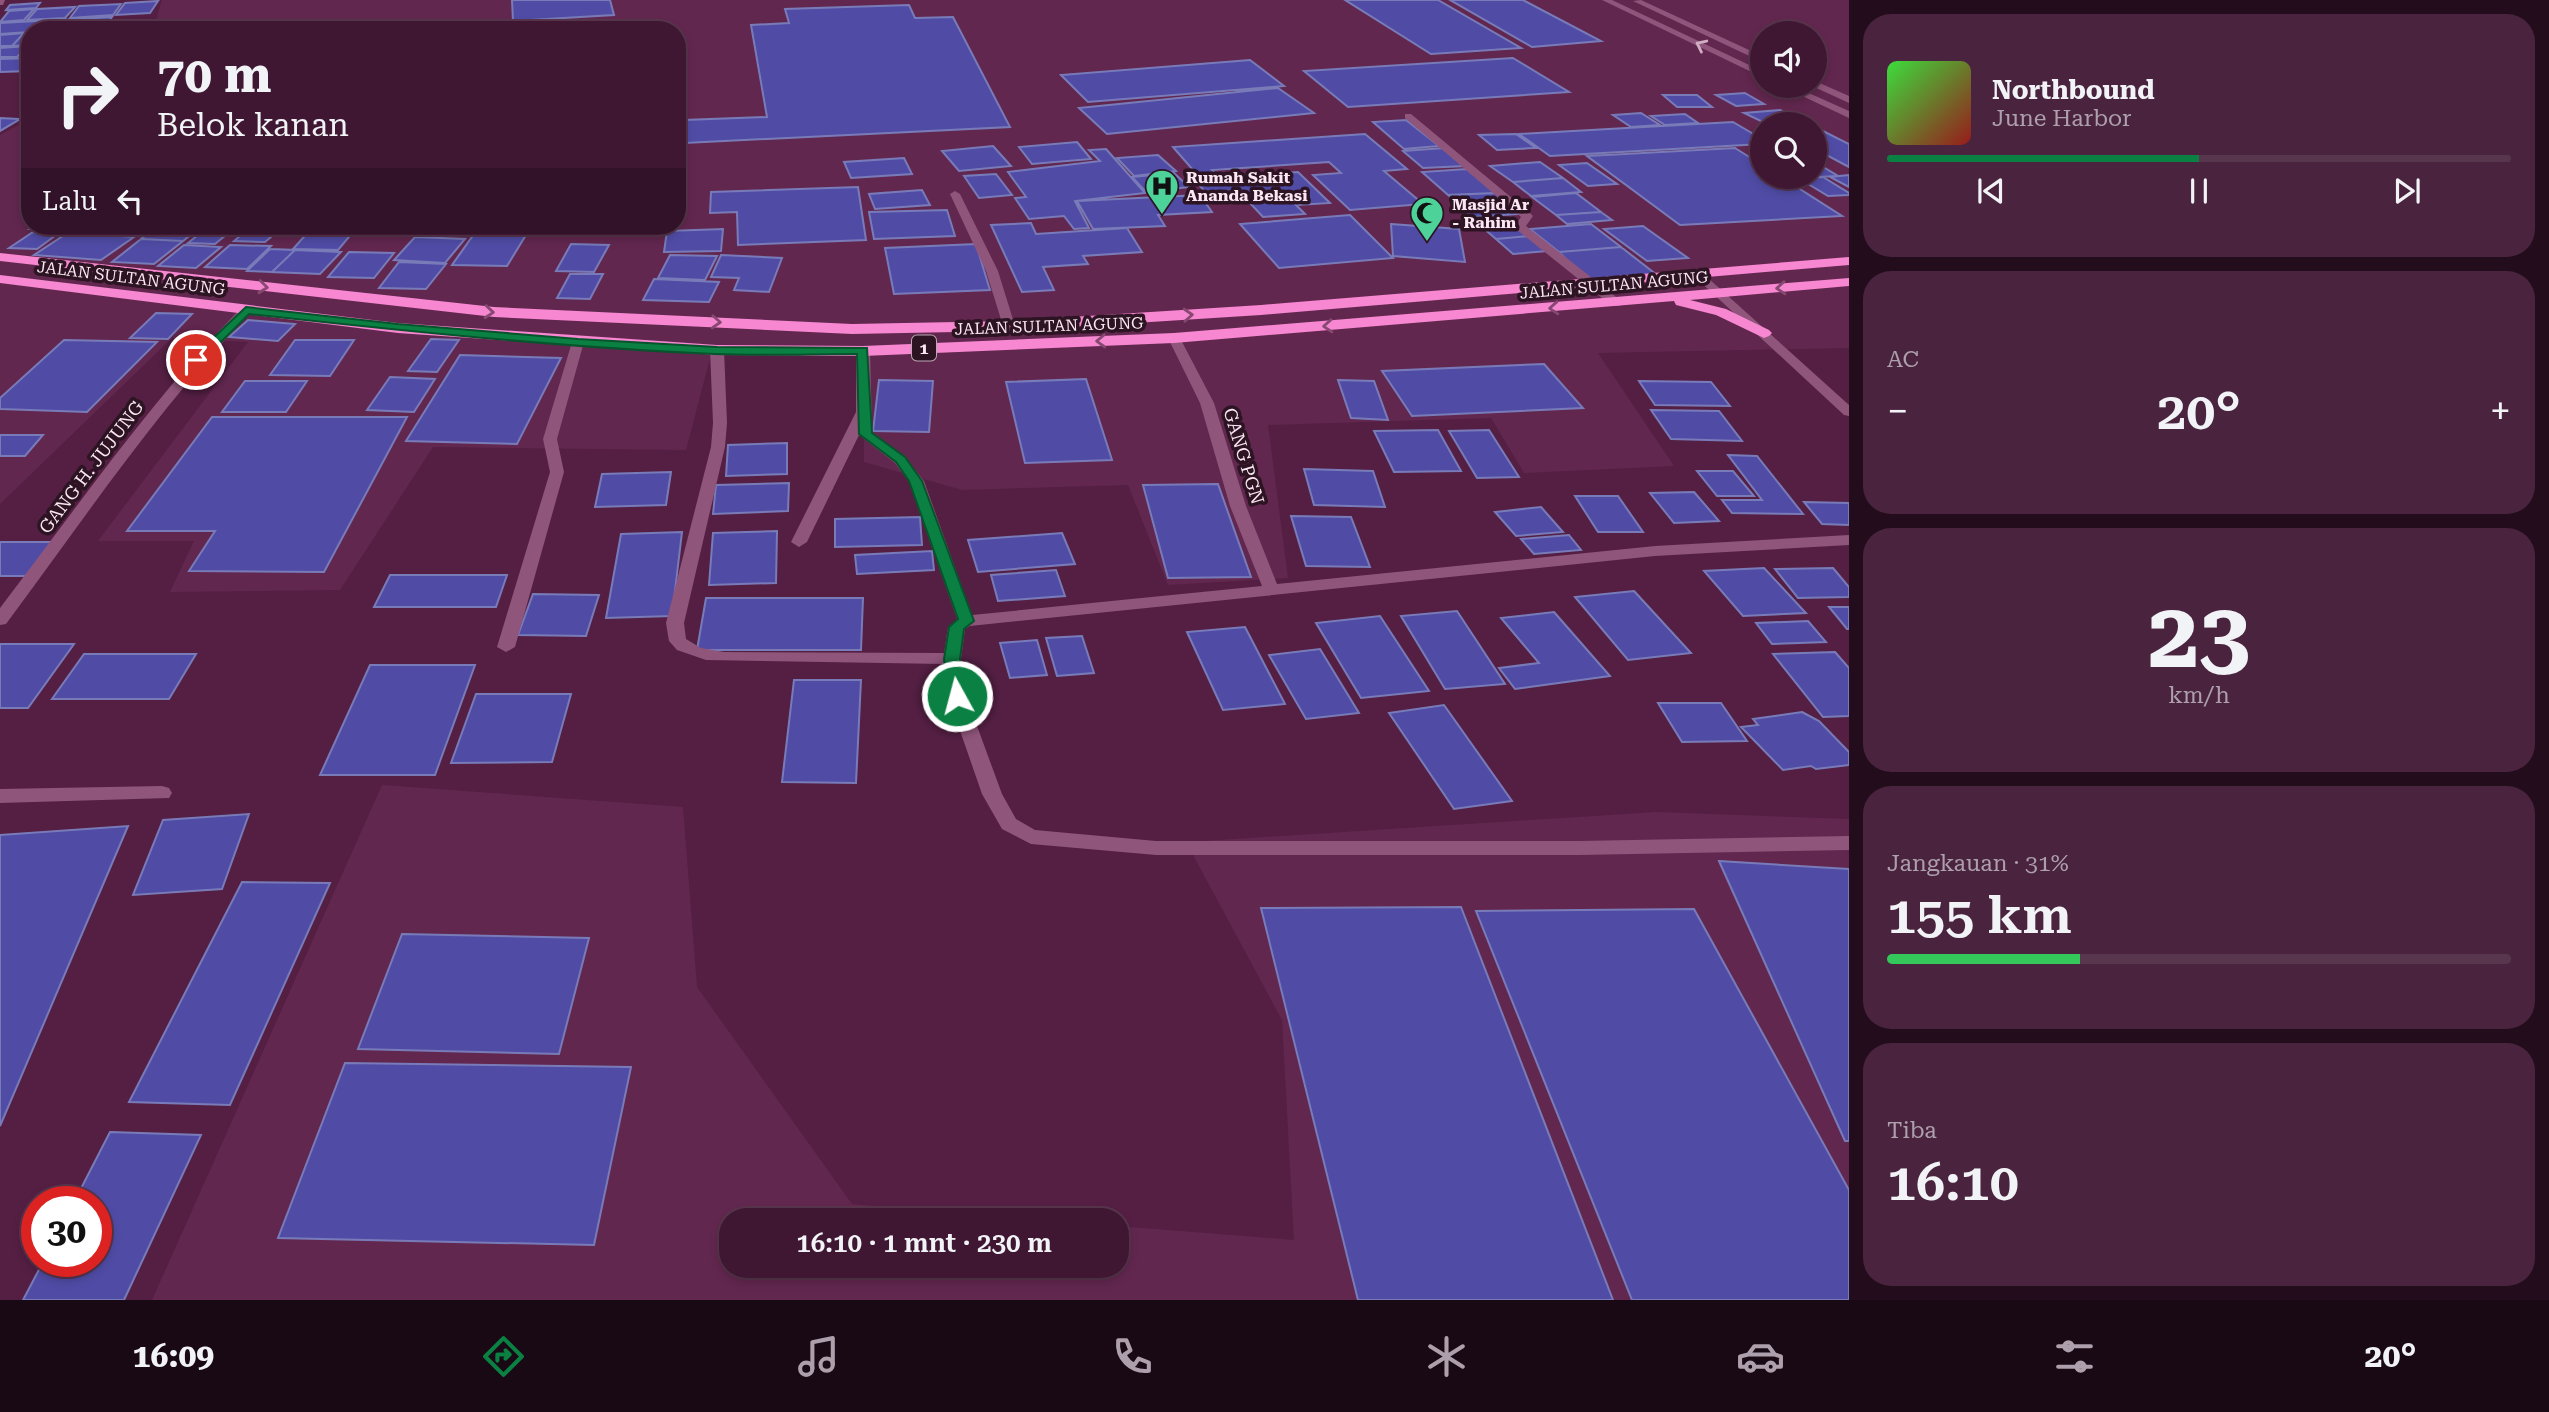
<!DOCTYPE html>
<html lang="id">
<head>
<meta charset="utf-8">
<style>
  body { margin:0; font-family:"Roboto Serif",serif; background:#4a243e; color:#f1f3f6; height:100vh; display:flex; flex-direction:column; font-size:26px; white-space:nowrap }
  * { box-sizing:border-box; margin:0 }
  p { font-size:23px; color:#ad9fac }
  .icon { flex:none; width:38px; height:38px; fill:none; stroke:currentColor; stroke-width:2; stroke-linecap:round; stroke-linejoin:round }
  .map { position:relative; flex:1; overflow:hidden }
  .side { display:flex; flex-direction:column; gap:14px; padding:14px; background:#230d1c; width:700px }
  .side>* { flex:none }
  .guide { position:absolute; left:21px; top:21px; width:665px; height:214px; border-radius:28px; box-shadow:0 4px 10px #0003,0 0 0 2px #58364d; background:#3f1732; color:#f1f3f6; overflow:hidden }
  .controls { position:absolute; left:1750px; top:21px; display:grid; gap:14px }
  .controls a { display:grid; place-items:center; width:77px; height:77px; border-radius:50%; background:#3f1732; box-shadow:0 4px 10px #0003,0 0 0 2px #58364d; font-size:35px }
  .speed { position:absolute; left:21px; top:1186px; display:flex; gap:14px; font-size:35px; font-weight:700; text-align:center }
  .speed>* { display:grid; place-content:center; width:91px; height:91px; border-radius:50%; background:#3f1732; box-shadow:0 4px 10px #0003,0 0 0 2px #58364d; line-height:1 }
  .speed .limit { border:10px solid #d22; background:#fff; color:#111 }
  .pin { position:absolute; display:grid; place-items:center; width:60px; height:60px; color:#fff; margin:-30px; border:4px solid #fff; border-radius:50%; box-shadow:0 2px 7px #0007 }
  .me { position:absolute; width:77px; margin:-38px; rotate:353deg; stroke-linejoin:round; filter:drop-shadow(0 0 5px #0008) }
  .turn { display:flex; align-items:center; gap:24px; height:147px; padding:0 21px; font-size:32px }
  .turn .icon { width:91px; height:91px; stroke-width:2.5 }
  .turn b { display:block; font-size:49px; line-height:60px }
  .then { display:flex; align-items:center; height:66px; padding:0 21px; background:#0003; gap:14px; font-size:26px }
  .big { font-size:52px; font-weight:600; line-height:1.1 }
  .side .card { flex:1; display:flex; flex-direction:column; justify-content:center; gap:10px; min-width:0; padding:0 24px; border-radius:28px; background:#4a243e }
  .side .dial { align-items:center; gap:0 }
  .dial b { font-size:91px; line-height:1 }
  .song { display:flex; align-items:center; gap:21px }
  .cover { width:84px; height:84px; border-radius:10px; background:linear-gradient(135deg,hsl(120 70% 55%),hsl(0 70% 35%)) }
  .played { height:7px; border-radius:4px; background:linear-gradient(90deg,#0b8043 50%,#58364d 50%) }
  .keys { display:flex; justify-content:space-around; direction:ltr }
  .heat { display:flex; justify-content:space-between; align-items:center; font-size:38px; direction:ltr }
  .charge { height:10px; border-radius:5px; background:linear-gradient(90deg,#34c759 31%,#58364d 0) }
  .trip { position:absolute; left:719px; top:1208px; width:410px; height:70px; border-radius:28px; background:#3f1732; box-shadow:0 4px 10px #0003,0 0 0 2px #58364d; font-weight:600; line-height:70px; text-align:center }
  .dock { display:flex; height:112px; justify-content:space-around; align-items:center; background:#190914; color:#ad9fac }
  .dock .icon { width:49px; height:49px }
  .dock .selected { color:#0b8043 }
  .dock b { font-size:32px; color:#f1f3f6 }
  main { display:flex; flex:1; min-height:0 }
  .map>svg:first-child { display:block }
  .built { fill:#62274f; fill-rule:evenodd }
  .building { fill:#504ca6; stroke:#797bb9; stroke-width:2 }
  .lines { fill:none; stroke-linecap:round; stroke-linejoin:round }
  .minor { fill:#8f557a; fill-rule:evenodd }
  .highway { fill:#f787d1; fill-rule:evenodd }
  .oneway { stroke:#d0adc3 }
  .oneway2 { stroke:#874871 }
  .route { fill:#0b8043; stroke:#07532c; stroke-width:2 }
  .labels { text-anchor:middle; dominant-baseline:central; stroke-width:7; stroke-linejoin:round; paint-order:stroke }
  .far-poi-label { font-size:16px; font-weight:bold; fill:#fce7f4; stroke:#2c1423; text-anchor:start }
  .far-street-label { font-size:16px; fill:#fce7f4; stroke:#2c1423 }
  .shield { fill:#2c1423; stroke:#bea8b5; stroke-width:2 }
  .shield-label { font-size:16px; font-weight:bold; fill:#fce7f4 }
  .street-label { font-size:18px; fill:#fce7f4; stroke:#2c1423 }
</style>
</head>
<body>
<main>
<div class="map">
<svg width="1849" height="1300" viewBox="0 0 1849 1300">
  <rect width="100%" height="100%" fill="#541f43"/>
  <path class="built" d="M162,0H1849V348L1598,353L1674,466L1524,473L1491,418L1268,425L1288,578L1168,585L1128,485L962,490L864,462L863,351H712L686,450L433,447L340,590L170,592L194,541H98L248,342L172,338L0,504V135L30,119V226H677V30H153ZM1762,33H1815V86H1762ZM1762,124H1815V177H1762Z
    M382,785L683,807L697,987L852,1204L1039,1220H732V1265H1116L1117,1226L1294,1240L1282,1020L1186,842L1656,812L1849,819V1300H152Z"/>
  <path class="building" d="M512,0H610L614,15L513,21Z
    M1345,0H1438L1521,48L1431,54Z
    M1450,0H1523L1601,41L1532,47Z
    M158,1L150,13L116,15L125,3Z
    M40,3L36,8L6,10L10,5Z
    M121,4L113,15L70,18L79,6Z
    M909,5L915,18L953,17L1010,127L685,143L684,120L767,117L751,25L789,23L785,9Z
    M75,7L65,18L27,20L37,9Z
    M34,9L24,20L0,22L9,11Z
    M112,17L104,28L68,30L77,19Z
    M73,19L64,30H30V32L0,34V23Z
    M24,33L12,46H0V35Z
    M24,33H30V45L12,46Z
    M28,46L17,57H0V48Z
    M30,58V71L0,72V59Z
    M1513,58L1569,92L1348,107L1304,71Z
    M1250,60L1284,86L1088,102L1061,75Z
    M1278,88L1314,113L1107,134L1079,108Z
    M1745,93L1764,104L1736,106L1716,95Z
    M1663,95H1697L1712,107H1677Z
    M1780,110L1809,124H1767L1744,113Z
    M1641,113L1660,125L1631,127L1613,115Z
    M1685,114L1698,123L1665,125L1651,116Z
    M0,118L20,119L0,131Z
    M1406,120L1439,146L1404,149L1373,122Z
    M1733,122L1762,139V144L1550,156L1519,134Z
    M1815,127L1849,144V167L1815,149Z
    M1365,134L1407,169L1384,171L1423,204L1350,210L1313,175L1341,173L1329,162L1212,170L1219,177L1298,172L1330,203L1296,205L1305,214L1263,217L1250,203L1240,201L1215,203L1193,178H1200L1173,147Z
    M1516,134L1536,148L1497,150L1479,135Z
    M1077,142L1091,159L1032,164L1019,147Z
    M993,146L1011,166L959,171L942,151Z
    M1444,148L1465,166L1423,168L1403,151Z
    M1735,148L1762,165V177H1781L1842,216L1680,225L1587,156Z
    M1106,149L1145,193L1075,201L1089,228L1074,229L1064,216L1029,219L1015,198L1026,197L1008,172L1100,161L1089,150Z
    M1158,155L1176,171L1134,176L1117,158Z
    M904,158L912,174L851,178L844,162Z
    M1540,162L1563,178L1513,182L1490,166Z
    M1815,162L1838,176L1797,178L1796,177H1815Z
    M1587,163L1617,184L1588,186L1559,165Z
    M1467,169L1495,193L1448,195L1422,172Z
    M1174,173L1189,187L1146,192L1132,177Z
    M996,174L1012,195L979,198L964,176Z
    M1849,175V187L1830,177Z
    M1823,177L1849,193V195L1828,196L1800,179Z
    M1563,178L1581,192L1531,196L1513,182Z
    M858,187L866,240L738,245L737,212L710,213L711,192Z
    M922,190L930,205L875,209L869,194Z
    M1495,193L1520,214L1472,217L1448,195Z
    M1576,193L1601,212L1556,215L1532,197Z
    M1200,195L1212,212L1158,215L1165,226L1093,229L1077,201Z
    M947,210L955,236L874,239L869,212Z
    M1601,212L1612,220L1567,224L1556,215Z
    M1350,215L1393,258L1279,268L1240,224Z
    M1508,218L1530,236L1496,239L1475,221Z
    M1031,223L1036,234L1127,228L1142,252L1083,256L1088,264L1043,267L1054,290L1022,292L991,225Z
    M1391,224L1459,229L1465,262L1393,256Z
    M1591,224L1621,247L1559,252L1530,229Z
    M35,226H73L64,231L30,229Z
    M78,226H151L134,237L69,232Z
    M158,226H202L183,241L141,239Z
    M209,226H237L215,244L188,243Z
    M252,226H284L265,242L234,241Z
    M303,226H377L373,230Z
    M1643,226L1688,258L1647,261L1604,229Z
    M723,229L721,251L664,252L667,231Z
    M310,230L354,231L338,250L293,249Z
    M33,232L59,233L37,249L9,248Z
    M69,232L134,237L101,260L34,255Z
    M474,234L526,235L507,266L452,265Z
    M1530,236L1548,251L1513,254L1496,239Z
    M415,237L465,239L445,263L394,260Z
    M141,239L183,241L154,264L112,262Z
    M571,244L609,245L594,272L556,271Z
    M976,244L990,290L894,294L885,248Z
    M184,245L221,247L196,268L158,266Z
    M230,245L271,246L247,269L205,267Z
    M1621,247L1657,275L1590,283L1559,252Z
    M270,249L295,250L272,272L247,271Z
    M295,250L341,252L320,274L272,272Z
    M349,252L394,253L374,278L328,277Z
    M670,255L717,256L705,280L658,278Z
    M721,255L782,258L769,292L734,290L739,278L711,277Z
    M399,262L446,264L426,289L379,288Z
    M570,274H603L590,299L557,298Z
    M654,279L719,282L709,302L643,300Z
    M156,313L192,314L168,339L130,338Z
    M248,320L295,324L278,341L229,337Z
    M431,339L459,340L437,372L408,371Z
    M64,340L157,342L87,412L0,409V398Z
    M295,340H354L330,376L270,375Z
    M460,355L561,358L517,444L406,441Z
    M1544,364L1583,408L1412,416L1382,371Z
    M390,377L435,379L414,412L367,410Z
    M1086,379L1112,460L1025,463L1006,382Z
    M879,380L933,381L929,432L873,431Z
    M1338,380L1374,381L1388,420L1351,418Z
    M245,381H307L286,412H222Z
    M1639,381L1711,382L1730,406L1655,405Z
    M1651,410L1719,411L1742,441L1671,439Z
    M212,417H407L324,572L189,571L215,531H127Z
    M1438,430L1461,471L1394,472L1374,431Z
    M1489,430L1519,477L1477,478L1449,431Z
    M0,435H43L25,456H0Z
    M787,443V474L726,476L728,445Z
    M1728,455L1757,456L1803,514L1732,513L1722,500H1762Z
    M1304,469L1373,471L1385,507L1314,505Z
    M1697,471H1733L1754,496H1717Z
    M671,472L666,505L595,507L602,474Z
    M789,483L788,511L713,514L716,485Z
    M1218,484L1251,577L1168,578L1143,485Z
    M1694,492L1719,521L1674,523L1650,493Z
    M1575,496H1618L1643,532H1598Z
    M1804,502L1849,503V525L1822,524Z
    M1541,507L1563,532L1516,536L1495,512Z
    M1291,516L1351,517L1370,567L1306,566Z
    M920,517L922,545L835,547V519Z
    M777,531L776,583L709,585L713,533Z
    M682,532L672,616L606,618L621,534Z
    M1062,533L1075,564L978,572L968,540Z
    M1569,535L1581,550L1534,554L1521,539Z
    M0,542H52L26,576H0Z
    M932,551L934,570L857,574L855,555Z
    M1764,568L1806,613L1743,616L1704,571Z
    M1833,568L1849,587V597L1798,598L1775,569Z
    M1056,570L1065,596L998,601L991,575Z
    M390,575H507L496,607H374Z
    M1634,591L1691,653L1628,660L1575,597Z
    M533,594L599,595L586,636L518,635Z
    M706,598H863L861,650H697Z
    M1829,607H1849V629H1847Z
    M1457,611L1505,684L1445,689L1401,616Z
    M1554,612L1610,676L1515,689L1499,668L1539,663L1501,618Z
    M1380,616L1429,691L1361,698L1316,623Z
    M1808,621L1826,642L1772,644L1756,623Z
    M1245,627L1285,704L1223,710L1187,632Z
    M1082,636L1094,673L1057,676L1046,638Z
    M1037,640L1047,675L1010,678L1000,643Z
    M0,644H74L28,708H0Z
    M1320,649L1359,713L1306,719L1269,655Z
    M1835,652L1849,668V716L1823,717L1773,654Z
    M84,654H196L169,699H52Z
    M370,665H475L435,775H320Z
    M794,680H861L856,783L782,782Z
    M476,694H571L552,762L451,763Z
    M1658,703H1721L1747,741L1682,742Z
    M1444,705L1512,801L1454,809L1389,713Z
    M1802,712L1819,721L1849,752V765L1816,769L1811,766L1783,770L1741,727L1758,725L1753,719Z
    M249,814L222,889L133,895L163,820Z
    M128,826L0,1126V835Z
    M1719,861L1849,869V1141H1845Z
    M242,882L330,883L230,1105L129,1102Z
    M1461,907L1613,1300H1358L1261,908Z
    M1694,909L1849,1190V1300H1632L1476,911Z
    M402,934L589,938L559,1054L358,1049Z
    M345,1063L631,1067L594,1245L278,1238Z
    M110,1132L201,1135L124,1300H23L43,1262H96V1202H74Z"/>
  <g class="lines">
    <path class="minor" d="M0,0H5L3,5H0Z
      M1602,0H1612L1762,71V77Z
      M1641,0L1762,56V62L1633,1Z
      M1815,81L1849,96V103L1812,86H1815Z
      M1781,86H1793L1849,111V118Z
      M1405,114H1411L1531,214L1533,216L1526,226L1620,300V306H1612L1516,229L1514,227L1521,217L1405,118Z
      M955,191L960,194L998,271L1015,326L1014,329H1004L1003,326L986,271L950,194Z
      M1698,269L1849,405V416L1844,415L1694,276L1692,273Z
      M246,306L250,307V313C158,408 85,518 6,624L0,625V608C78,506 151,400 242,307Z
      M1174,334L1180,338L1214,403L1246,506L1277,584L1655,546L1849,535V545L1655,556L970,626L965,629L961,659L966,696L1002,794L1016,819L1035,830L1156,841H1579L1849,836V850L1579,855H1156L1031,844L1002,829L982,794L948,696L944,664L706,660L677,650L669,641L666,623L711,447L713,423L710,350L717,346L724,350L727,423L725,447L684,623L686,639L701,648L724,652L944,653L948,627L957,619L909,482L895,463L859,435L807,542L799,547L791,542L856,412V351L863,347L870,351L872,432L905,457L924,481L972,615L1262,586L1230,506L1200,403L1168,338Z
      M578,338L584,342L557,439L564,472L515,647L506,652L497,647L550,472L543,439L572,342Z
      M162,786L169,788L172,793L169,798L0,803V789Z"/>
    <path class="highway" d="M0,253L494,307L852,324L1009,321L1261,305L1849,257V265L1261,315L1009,331L852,334L494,317L0,261Z
      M0,275L398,323L717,345L863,346L1174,333L1849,278V286L1690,300L1726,309L1769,330L1772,333L1769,336L1764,338L1716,315L1676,305L1674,301L1174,343L863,356L717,355L398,333L0,283Z"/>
  </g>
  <defs><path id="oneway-chevron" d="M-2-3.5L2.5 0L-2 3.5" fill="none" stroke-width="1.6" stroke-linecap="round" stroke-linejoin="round" transform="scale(1.75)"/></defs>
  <use class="oneway" href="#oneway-chevron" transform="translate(1701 45) rotate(-154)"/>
  <g class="oneway2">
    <use href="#oneway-chevron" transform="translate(263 287) rotate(6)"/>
    <use href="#oneway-chevron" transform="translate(1781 288) rotate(176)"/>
    <use href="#oneway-chevron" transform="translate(1554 308) rotate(176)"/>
    <use href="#oneway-chevron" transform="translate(489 312) rotate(5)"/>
    <use href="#oneway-chevron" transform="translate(1188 315) rotate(-3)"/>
    <use href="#oneway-chevron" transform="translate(716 322) rotate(3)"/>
    <use href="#oneway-chevron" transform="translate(1328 326) rotate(176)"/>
    <use href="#oneway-chevron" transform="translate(1101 341) rotate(178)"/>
  </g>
  <path class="route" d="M246,307L398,324L578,339L717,347L867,348L872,433L905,457L922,481L974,621L964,629L960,659L965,696L957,701L948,696L944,659L949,627L958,619L909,481L896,462L859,434L857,354C810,354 762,356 714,354C558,347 404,331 249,314L200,363H192V358Z"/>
  <defs>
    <symbol id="hospital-pin" viewBox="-11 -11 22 30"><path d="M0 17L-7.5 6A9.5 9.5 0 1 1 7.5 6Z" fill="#4dd39a" stroke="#2c1423"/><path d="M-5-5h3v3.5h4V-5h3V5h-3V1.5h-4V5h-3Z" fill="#111"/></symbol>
    <symbol id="mosque-pin" viewBox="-11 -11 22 30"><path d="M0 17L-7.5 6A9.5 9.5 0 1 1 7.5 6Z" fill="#4dd39a" stroke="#2c1423"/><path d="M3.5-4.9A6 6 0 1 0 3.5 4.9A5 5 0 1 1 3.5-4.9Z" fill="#111"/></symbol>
  </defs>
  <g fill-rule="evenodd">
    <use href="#hospital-pin" x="1143" y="167" width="38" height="52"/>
    <use href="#mosque-pin" x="1408" y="194" width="38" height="52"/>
  </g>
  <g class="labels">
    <g class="far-poi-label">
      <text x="1186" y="177">Rumah Sakit<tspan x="1186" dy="18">Ananda Bekasi</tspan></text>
      <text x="1452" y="204">Masjid Ar<tspan x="1452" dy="18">- Rahim</tspan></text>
    </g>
    <g class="far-street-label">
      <text transform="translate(131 278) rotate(7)">JALAN SULTAN AGUNG</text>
      <text transform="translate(1614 285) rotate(-5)">JALAN SULTAN AGUNG</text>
      <text transform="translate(1049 326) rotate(-2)">JALAN SULTAN AGUNG</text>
    </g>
    <rect class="shield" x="912" y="335.5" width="24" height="25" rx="5"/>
    <g class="shield-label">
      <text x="924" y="348">1</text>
    </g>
    <g class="street-label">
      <text transform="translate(1244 456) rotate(73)">GANG PGN</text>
      <text transform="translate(91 467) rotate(-53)">GANG H. JUJUNG</text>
    </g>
  </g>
</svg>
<div class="controls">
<a><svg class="icon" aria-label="sound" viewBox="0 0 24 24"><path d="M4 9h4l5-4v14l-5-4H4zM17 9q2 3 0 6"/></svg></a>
<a><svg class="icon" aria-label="search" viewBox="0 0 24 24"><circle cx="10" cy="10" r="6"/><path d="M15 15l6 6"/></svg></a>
</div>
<div class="speed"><div class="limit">30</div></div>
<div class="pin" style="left:196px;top:360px;background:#d93025"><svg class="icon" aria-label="arrive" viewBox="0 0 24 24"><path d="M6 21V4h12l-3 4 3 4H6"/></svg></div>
<svg class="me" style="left:957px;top:696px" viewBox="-20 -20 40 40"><circle r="17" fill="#0b8043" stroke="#fff" stroke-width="3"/><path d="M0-11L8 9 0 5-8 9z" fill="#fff"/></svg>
<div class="trip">16:10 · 1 mnt · 230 m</div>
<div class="guide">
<div class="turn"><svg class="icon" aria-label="right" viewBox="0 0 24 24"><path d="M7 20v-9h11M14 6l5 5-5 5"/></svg><div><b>70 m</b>Belok kanan</div></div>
<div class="then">Lalu<svg class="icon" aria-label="left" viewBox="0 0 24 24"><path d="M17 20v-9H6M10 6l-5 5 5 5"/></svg></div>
</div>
</div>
<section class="side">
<div class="card">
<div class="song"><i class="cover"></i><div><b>Northbound</b><p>June Harbor</p></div></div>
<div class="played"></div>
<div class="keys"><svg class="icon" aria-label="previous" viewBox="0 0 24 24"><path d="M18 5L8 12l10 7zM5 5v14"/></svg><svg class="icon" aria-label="pause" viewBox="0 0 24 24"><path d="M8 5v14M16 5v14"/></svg><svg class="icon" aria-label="next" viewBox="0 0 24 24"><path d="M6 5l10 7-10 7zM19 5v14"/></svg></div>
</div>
<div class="card"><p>AC</p>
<div class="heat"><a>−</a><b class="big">20°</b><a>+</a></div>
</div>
<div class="card dial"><b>23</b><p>km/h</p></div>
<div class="card"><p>Jangkauan · 31%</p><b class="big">155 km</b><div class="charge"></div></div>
<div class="card"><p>Tiba</p><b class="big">16:10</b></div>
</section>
</main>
<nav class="dock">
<b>16:09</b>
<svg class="icon selected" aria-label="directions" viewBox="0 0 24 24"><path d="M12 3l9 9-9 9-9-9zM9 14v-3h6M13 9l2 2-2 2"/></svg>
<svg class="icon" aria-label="music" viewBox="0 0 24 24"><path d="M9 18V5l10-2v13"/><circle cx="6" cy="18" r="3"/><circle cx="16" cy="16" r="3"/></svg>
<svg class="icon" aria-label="phone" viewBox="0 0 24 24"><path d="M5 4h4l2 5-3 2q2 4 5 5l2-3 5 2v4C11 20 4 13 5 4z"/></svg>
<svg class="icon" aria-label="climate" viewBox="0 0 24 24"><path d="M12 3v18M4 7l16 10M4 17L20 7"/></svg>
<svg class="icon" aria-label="car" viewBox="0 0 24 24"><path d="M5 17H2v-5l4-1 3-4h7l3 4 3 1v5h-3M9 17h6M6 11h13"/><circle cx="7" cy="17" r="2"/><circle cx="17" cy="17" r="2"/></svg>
<svg class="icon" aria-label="filters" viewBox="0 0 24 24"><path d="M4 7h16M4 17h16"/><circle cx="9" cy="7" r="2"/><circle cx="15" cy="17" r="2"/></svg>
<b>20°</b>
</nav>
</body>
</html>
